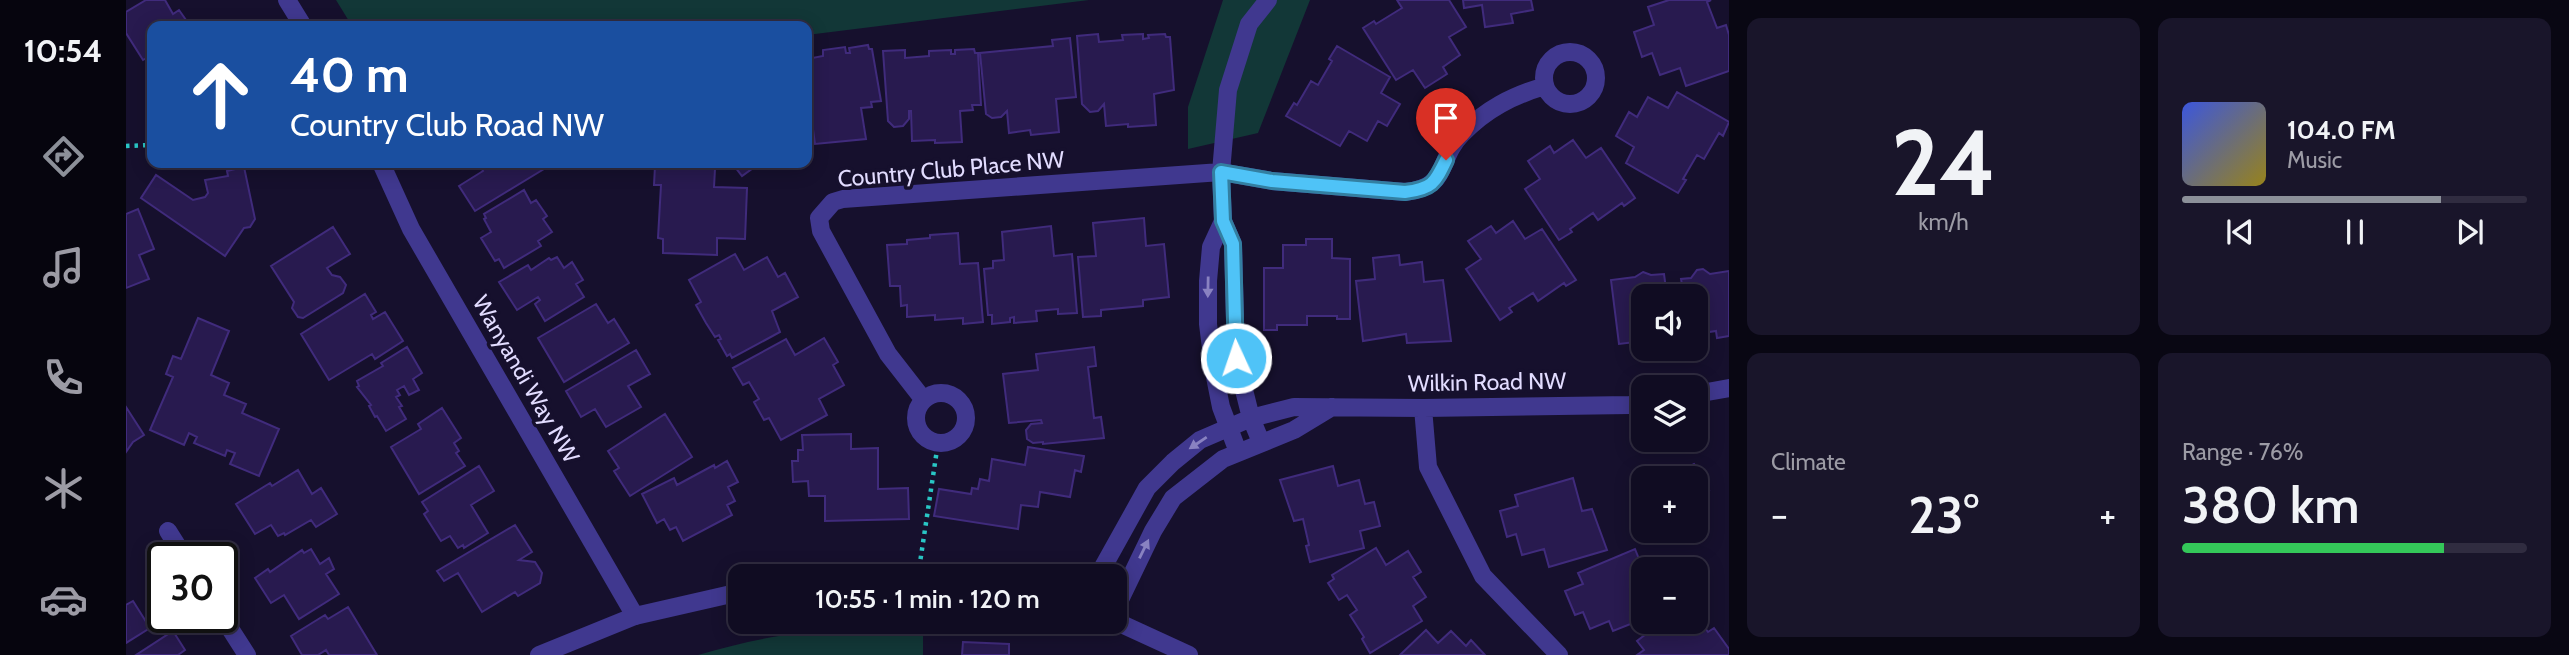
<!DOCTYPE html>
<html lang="en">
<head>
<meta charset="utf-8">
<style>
  body { margin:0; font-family:Cabin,sans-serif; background:#19152a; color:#f1f3f6; height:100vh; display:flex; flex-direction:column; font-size:26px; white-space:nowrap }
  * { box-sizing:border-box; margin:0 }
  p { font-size:23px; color:#9c9ba5 }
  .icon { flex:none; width:38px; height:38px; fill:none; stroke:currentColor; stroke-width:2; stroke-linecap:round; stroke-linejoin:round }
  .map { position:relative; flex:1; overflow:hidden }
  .sheet { display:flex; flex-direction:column; gap:18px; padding:18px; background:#090713; width:840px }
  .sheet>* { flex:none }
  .hud { position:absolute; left:21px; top:21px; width:665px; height:147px; border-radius:14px; box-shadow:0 4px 18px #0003,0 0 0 2px #302c40; background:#1a4fa0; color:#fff; overflow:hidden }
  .tools { position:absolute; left:1505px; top:284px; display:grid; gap:14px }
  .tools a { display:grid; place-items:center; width:77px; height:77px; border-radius:14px; background:#100c22; box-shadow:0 4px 18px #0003,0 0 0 2px #302c40; font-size:35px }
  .speed { position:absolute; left:21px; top:542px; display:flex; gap:14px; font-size:35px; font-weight:700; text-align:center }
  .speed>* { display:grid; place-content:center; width:91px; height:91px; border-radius:50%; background:#100c22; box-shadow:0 4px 18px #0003,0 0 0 2px #302c40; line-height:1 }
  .speed .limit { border:4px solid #111; border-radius:10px; background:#fff; color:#111 }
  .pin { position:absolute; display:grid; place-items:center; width:60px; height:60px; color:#fff; margin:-72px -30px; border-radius:50% 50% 50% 0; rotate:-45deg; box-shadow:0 0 7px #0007 }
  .pin .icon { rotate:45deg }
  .me { position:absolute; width:77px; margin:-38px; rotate:357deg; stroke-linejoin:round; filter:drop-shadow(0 0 5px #0008) }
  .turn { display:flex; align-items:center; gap:24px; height:147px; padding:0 28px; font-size:32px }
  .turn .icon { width:91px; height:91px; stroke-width:2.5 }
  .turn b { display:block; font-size:49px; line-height:60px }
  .big { font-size:52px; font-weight:600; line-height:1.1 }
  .sheet .tile { flex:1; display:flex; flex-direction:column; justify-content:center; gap:10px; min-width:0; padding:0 24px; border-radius:14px; background:#19152a }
  .sheet .dial { align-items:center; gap:0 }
  .dial b { font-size:91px; line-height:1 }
  .song { display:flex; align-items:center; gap:21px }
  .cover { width:84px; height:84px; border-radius:10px; background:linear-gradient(135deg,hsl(230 70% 55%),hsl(50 70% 35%)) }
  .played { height:7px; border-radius:4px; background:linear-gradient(90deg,#8c9099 75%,#302c40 75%) }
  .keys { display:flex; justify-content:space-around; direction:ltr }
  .heat { display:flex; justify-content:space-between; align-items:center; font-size:38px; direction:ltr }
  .charge { height:10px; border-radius:5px; background:linear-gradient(90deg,#34c759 76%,#302c40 0) }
  .sheet .tiles { flex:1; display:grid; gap:18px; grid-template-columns:repeat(2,1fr) }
  .trip { position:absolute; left:602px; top:564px; width:399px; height:70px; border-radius:14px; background:#100c22; box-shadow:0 4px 18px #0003,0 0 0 2px #302c40; font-weight:600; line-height:70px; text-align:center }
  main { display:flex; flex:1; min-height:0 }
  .tabs { display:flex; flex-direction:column; width:126px; justify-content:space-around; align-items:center; background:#06050e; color:#9c9ba5 }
  .tabs .icon { width:49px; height:49px }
  .tabs .selected { color:#8c9099 }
  .tabs b { font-size:32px; color:#f1f3f6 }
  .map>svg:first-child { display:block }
  .green { fill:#123737 }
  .building { fill:#281a4f; stroke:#402b7c; stroke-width:2 }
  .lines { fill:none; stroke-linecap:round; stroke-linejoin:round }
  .path { stroke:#29c6c5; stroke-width:4.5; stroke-dasharray:3.5 5; stroke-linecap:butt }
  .minor { stroke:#40388f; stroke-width:18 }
  .tertiary { stroke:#40388f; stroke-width:18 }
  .oneway { fill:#8982c1 }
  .route-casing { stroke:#337fa1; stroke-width:18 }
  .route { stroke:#4fc3f7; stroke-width:12 }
  .labels { text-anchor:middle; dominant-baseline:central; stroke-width:7; stroke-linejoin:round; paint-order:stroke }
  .street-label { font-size:23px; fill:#e2dcff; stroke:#16102d }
</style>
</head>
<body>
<main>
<nav class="tabs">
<b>10:54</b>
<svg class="icon selected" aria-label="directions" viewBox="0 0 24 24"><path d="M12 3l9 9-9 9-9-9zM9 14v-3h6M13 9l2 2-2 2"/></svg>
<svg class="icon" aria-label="music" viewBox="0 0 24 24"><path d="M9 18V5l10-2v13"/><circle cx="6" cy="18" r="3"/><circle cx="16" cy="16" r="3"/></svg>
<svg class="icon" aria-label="phone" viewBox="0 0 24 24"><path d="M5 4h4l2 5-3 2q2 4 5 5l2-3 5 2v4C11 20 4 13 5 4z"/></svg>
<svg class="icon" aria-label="climate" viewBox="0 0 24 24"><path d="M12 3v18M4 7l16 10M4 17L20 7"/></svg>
<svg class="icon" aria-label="car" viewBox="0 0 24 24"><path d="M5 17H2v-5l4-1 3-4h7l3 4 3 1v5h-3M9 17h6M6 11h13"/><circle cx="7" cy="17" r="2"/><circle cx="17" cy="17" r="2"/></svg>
</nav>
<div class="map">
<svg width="1603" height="655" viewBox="0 0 1603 655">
  <rect width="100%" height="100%" fill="#16102d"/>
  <path class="green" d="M210,0H963L681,35V26H226Z
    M1097,0H1184L1132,133L1062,149V107Z
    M713,630L797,633V655H572C621,641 662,632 713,630Z"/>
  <path class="building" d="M20,0H39L47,14L53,10L60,20L54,24L55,26H26V55L17,60L0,33V12Z
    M1271,0H1323L1340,27L1323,37L1334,55L1317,67L1321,74L1299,88L1287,70L1270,80L1237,28L1248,21L1250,24L1276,8Z
    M1337,0H1405L1407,10L1385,14L1387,23L1359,27L1356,5L1338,8Z
    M1543,0H1585L1581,2L1591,28L1600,25L1603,35V71L1560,86L1554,68L1534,75L1526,53L1516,57L1508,32L1528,25L1522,7Z
    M972,34L973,42L997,40L996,35L1017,34V39L1023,38L1022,35L1039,34L1040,37H1044L1048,90L1028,94L1030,125L1002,127V124L980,126L978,104L972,111L964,112L956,104L951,36Z
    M944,38L950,97L930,99L933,132L905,135L904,130L883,133L881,111L875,117L866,118L860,114L854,53L927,46L926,40Z
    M742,45L743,49H746L755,101L745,102L746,107L735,108L740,139L689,144L686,122L681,128V59L697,56V50L719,47L720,53H724L723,48Z
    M1211,46L1264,77L1255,93L1274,104L1261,126L1252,121L1241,141L1223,131L1214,146L1160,116L1168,103L1171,105L1185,81L1192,85L1206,61L1203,59Z
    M848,49L849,53H852L855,105H846L847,110L834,111L836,142L809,143V140L786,141L785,111H783V119L777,126L768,127L762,121L757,51L779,50V58L803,56V51L825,50V54H829V50Z
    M1551,92L1603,122L1597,136L1593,133L1578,159L1571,155L1557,179L1560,180L1552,193L1500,163L1508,147L1490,136L1503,112L1511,117L1522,97L1542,108Z
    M1447,140L1460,158L1475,148L1509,198L1498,206L1496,203L1472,220L1467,213L1444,229L1446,232L1433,240L1399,189L1414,179L1402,161L1424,146L1428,153Z
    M353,163H414L418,169L349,211L333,186L357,171Z
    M606,163H634L616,176Z
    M529,166L589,169L588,187L621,188L619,239L591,238V255L537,253V239L532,238L535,185H528Z
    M118,167L129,219L124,227L118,228L99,256L15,198L30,175L67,200L79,197L82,193L79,180L102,176L101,171Z
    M398,190L405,203L410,200L421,216L417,219L426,232L412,241L415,246L378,268L373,259L369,261L355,238L365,232L358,219L360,218L358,214Z
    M12,209L28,249L13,255L23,279L0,288V214Z
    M1018,218L1020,246L1038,244L1043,297L1017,300V306L975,310V316L957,317L952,257L970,256L967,223Z
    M1387,221L1399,239L1416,229L1450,280L1440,286L1438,283L1412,301L1407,293L1383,308L1386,312L1374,320L1340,269L1355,259L1342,241L1365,226L1370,233Z
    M925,226L928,256L946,254L951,313L932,314V309L910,311L911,321L888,323V317L884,318V322L866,324V315H862L858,269L867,268V261L878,260L876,232Z
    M207,227L224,254L201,268L206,275L214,277L220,285L217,293L177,318L172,317L166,308L168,302L145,266Z
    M832,233L834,264L852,263L857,322L837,324V318L809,320V315L781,317V305L775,306L774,286H764L761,245L781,244V240L804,238V235Z
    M1180,239H1206V258L1224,259V319H1211V316H1181V325H1151V330H1138V268H1157V245H1180Z
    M609,254L618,270L641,257L652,277L659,273L672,297L646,311L654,332L606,358L604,354L601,356L592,340L595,339L593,335L589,337L580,323L570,305L575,302L563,280Z
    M1273,255L1274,265L1296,262L1298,282L1317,280L1325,341L1281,343L1280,334L1237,341L1230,281L1249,279L1247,258Z
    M431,257L438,268L446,262L457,280L450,284L458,297L419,321L409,304L414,300L412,297L391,310L373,282L402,265L405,270L423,258L425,260Z
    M1577,269L1584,274L1603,271V336L1591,338L1590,331L1570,334V296H1558L1555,279L1565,278L1571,270Z
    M1517,272L1525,275L1538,274L1541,296H1517V341L1493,344L1485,280L1509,277Z
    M239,294L250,312L245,315L247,319L259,312L277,341L249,359L246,354L203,380L175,334Z
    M470,304L482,323L488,319L503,343L438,382L412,338Z
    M72,318L103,331L85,375L103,383L98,395L120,404L116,413L153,429L133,476L104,464L109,453L101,450L99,456L68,443L71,437L63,433L58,445L24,430L47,377L40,374L47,356L55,359Z
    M698,338L712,362L707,365L718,385L693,399L701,415L655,440L643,418L638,420L628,402L633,399L623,382L617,385L607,368L660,339L669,355Z
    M281,347L296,373L287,379L293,390L283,395L278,386L271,390L274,395L270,397L276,406L273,407L280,419L260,431L251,416L249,417L243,406L245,405L231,387L233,386L231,381L257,366L255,363Z
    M968,347L970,366L962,367L968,418L975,417L978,438L917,444V442L907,443L901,439L900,430L905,424L916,423L915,420L883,423L877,374L912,370L910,354Z
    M510,350L524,374L502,386L515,407L480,427L469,409L455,417L440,391Z
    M0,407L18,435L7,442L0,452Z
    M316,408L335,438L328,443L333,451L330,453L339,466L293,494L265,447L295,429L292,424Z
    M539,414L566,457L504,496L488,471L493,468L482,451Z
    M725,434V449L752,448V489L782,488L783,519L699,521V496H683L682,481L667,482L666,461H672V450H677L676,435Z
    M902,447L958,456L955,472L949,470L944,497L914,492L912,507L895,505L892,529L808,516L813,489L845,494L846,488L852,489L854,479L863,481L866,459L899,465Z
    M601,461L612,482L602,487L609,501L601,505L606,515L557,541L550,527L544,530L538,519L531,523L516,494L548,478L551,485L588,465L589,468Z
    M1568,464L1583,490L1570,497V478H1541Z
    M353,466L368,491L345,505L362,533L338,548L337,545L332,548L324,536L315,541L298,514L302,511L296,502Z
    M1207,466L1212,486L1233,480L1239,504L1248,502L1254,526L1234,531L1238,548L1184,562L1180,546L1183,545L1177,519L1168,521L1154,480Z
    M172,470L186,494L195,488L211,514L190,527L185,520L159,535L158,533L152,536L145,525L129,534L110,504L144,483L146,486Z
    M1447,478L1456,511L1466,509L1481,550L1423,567L1418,549L1396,555L1390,534L1381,537L1374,511L1392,506L1389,495Z
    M389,525L406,552L393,560L409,562L416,573L414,583L392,596L389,592L356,612L332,573L318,581L311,571Z
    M1250,548L1260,565L1282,551L1295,572L1287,577L1300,597L1287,606L1296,621L1244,653L1236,639L1238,637L1224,615L1231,610L1221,595L1213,600L1202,583L1208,579L1206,575Z
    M185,549L194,564L203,558L208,569L200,574L213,594L173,619L158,595L145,603L129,578L142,569L144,572L176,550L178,553Z
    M1509,549L1517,569V619L1487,631L1483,621L1464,629L1457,612L1449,615L1439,591L1457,584L1452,573Z
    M7,601L24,628L0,643V605Z
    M222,607L251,655H203L200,650L192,655H176L165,636L199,615L202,619Z
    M1570,616L1582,632L1588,628L1603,649V655H1511L1518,650L1511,641L1537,621H1570Z
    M1300,630L1312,643L1325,631L1340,646L1345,640L1359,655H1274Z
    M47,631L59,650L52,655H10Z
    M837,642L883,644V655H836Z"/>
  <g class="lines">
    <path class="path" d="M0,146L26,145
      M792,576L812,443"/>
    <path class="minor" d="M161,0L177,26
      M1418 78a26 26 0 1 1 52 0a26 26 0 1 1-52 0Z
      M255,163L285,229L509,616
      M1097,221L1107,244L1110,358L1125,418L1135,442
      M790 418a25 25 0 1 1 50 0a25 25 0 1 1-50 0Z
      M1570,394L1603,388
      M797,399L762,354L695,231L693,218L707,202L717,199L1095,172L1146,181L1279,192C1325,187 1310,160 1336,134C1360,109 1386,96 1419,86
      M1297,408L1302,467L1357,576L1433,655
      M1112,452L1095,407L1088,372L1082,324V281L1085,247L1097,221L1095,172L1102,90L1123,24L1142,0
      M42,531L59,558
      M972,576L1021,488L1047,462L1074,440L1125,418L1168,407L1297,408L1504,405L1517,403
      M989,610L1027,531L1047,498L1097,459L1168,430L1206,407
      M96,616L121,655"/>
    <path class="tertiary" d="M989,621L1063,655
      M413,655L509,616L614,592"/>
  </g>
  <defs><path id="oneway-solid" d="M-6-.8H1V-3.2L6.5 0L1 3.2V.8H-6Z" transform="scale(1.75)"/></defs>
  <g class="oneway">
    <use href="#oneway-solid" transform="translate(1082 287) rotate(91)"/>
    <use href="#oneway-solid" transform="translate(1072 443) rotate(146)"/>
    <use href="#oneway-solid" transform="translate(1018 549) rotate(-64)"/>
  </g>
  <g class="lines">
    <defs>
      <path id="route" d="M1110,358L1107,244L1097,221L1095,172L1146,181L1279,192C1306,189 1309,183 1320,160"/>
    </defs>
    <use href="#route" class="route-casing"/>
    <use href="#route" class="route"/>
  </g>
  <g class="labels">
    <g class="street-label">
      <text transform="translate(825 169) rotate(-5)">Country Club Place NW</text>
      <text transform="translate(400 379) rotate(60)">Wanyandi Way NW</text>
      <text transform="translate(1361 382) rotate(-1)">Wilkin Road NW</text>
    </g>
  </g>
</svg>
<div class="tools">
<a><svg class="icon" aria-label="sound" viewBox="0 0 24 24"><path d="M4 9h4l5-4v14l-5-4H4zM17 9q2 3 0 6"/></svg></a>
<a><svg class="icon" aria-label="layers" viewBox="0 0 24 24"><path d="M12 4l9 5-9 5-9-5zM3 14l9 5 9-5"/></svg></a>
<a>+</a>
<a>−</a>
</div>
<div class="speed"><div class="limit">30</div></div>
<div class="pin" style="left:1320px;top:160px;background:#d93025"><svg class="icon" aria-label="arrive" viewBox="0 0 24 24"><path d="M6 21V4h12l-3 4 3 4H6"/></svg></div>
<svg class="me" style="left:1110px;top:358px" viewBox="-20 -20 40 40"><circle r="17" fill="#4fc3f7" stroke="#fff" stroke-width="3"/><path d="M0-11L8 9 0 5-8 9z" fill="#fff"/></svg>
<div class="trip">10:55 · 1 min · 120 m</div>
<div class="hud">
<div class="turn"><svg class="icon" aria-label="ahead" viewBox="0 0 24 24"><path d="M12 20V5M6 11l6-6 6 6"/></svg><div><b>40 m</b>Country Club Road NW</div></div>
</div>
</div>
<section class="sheet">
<div class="tiles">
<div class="tile dial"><b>24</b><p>km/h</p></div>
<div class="tile">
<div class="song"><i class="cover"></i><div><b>104.0 FM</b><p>Music</p></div></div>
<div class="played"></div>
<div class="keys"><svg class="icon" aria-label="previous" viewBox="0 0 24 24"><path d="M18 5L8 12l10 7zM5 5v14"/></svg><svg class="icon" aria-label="pause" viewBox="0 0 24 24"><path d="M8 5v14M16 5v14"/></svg><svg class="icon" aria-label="next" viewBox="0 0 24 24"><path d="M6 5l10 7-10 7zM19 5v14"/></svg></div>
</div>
<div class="tile"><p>Climate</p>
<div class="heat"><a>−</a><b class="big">23°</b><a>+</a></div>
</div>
<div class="tile"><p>Range · 76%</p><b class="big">380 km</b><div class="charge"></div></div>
</div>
</section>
</main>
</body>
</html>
